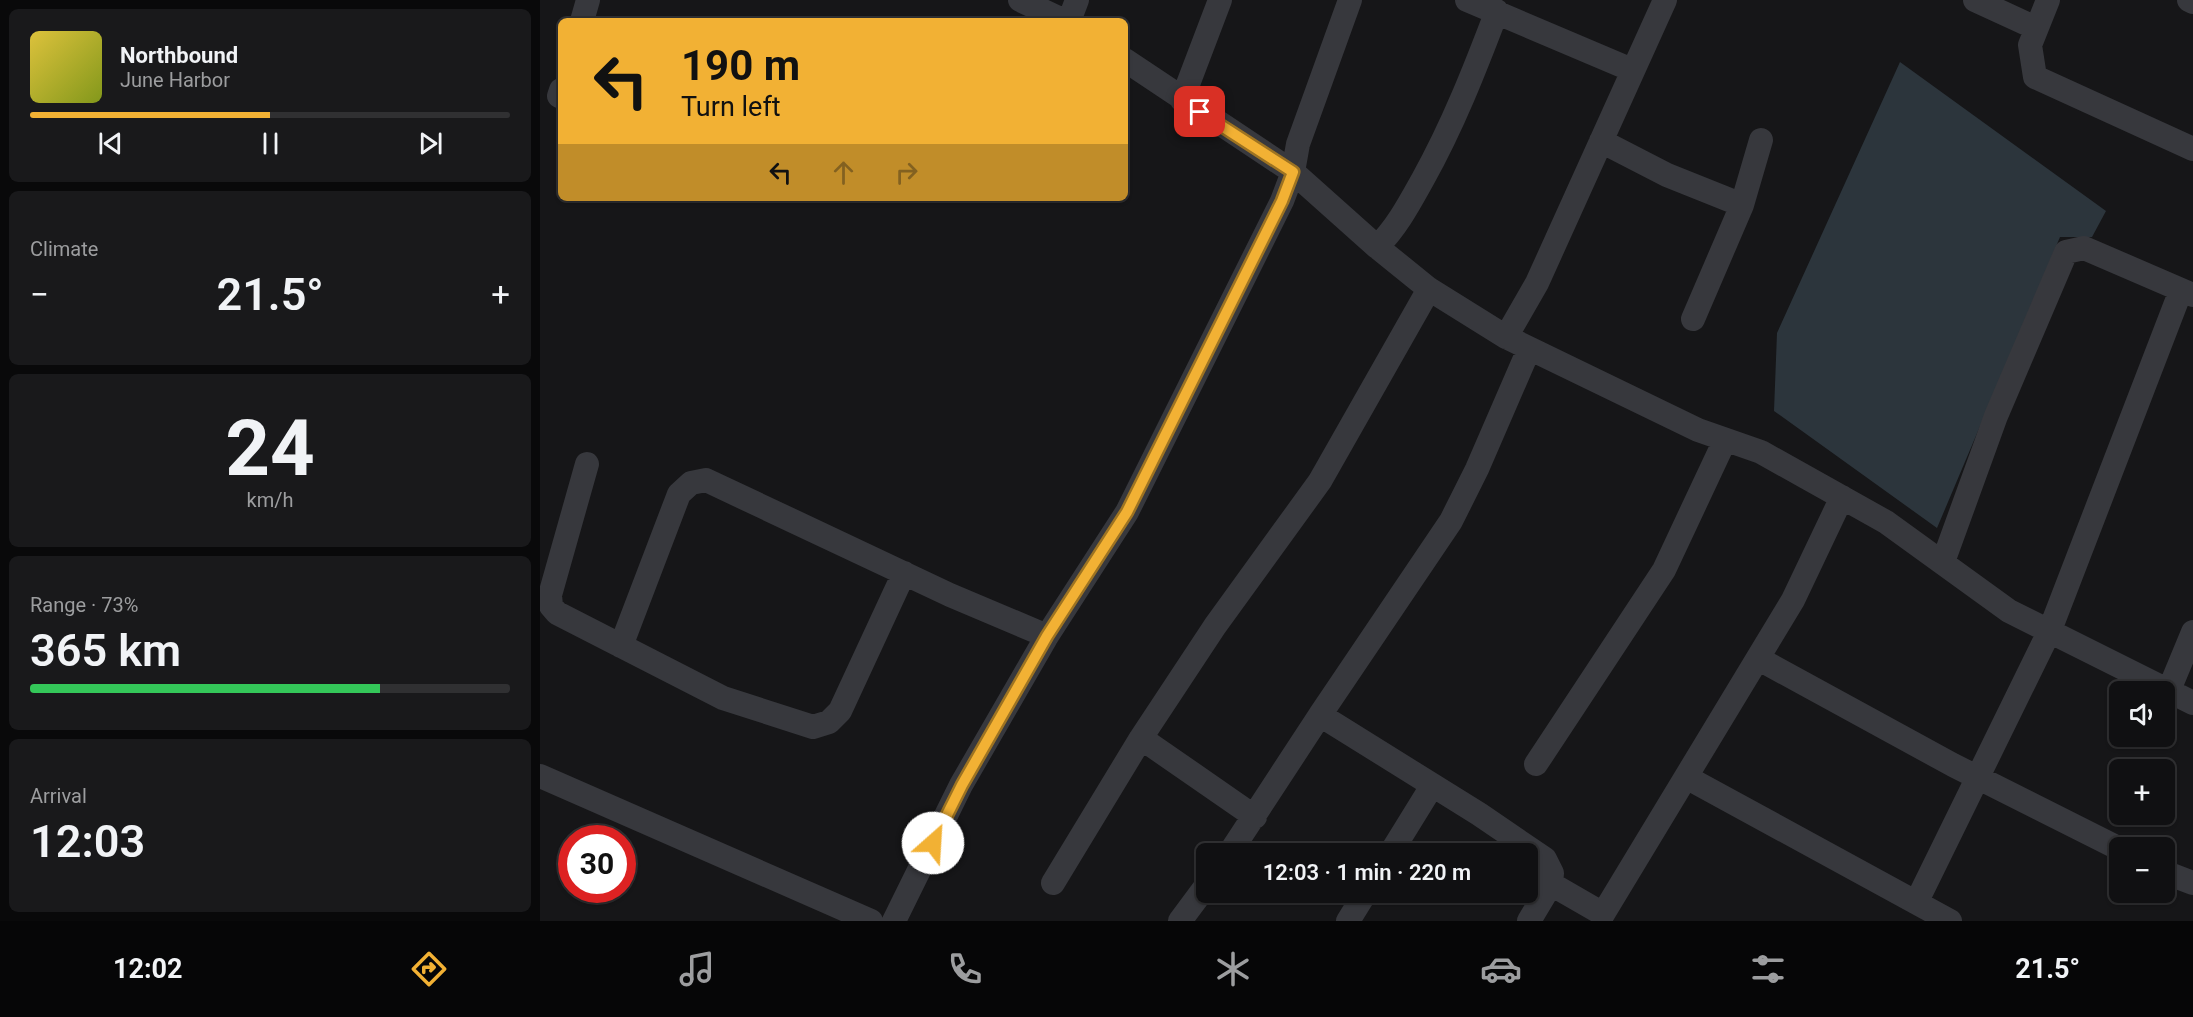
<!DOCTYPE html>
<html lang="en">
<head>
<meta charset="utf-8">
<style>
  body { margin:0; font-family:Roboto,sans-serif; background:#19191b; color:#f1f3f6; height:100vh; display:flex; flex-direction:column; font-size:22px; white-space:nowrap }
  * { box-sizing:border-box; margin:0 }
  p { font-size:20px; color:#9c9d9f }
  .icon { flex:none; width:33px; height:33px; fill:none; stroke:currentColor; stroke-width:2; stroke-linecap:round; stroke-linejoin:round }
  .map { position:relative; flex:1; overflow:hidden }
  .sheet { display:flex; flex-direction:column; gap:9px; padding:9px; background:#09090a; width:540px }
  .sheet>* { flex:none }
  .top-card { position:absolute; left:18px; top:18px; width:570px; height:183px; border-radius:9px; box-shadow:0 2px 4px #0004,0 0 0 2px #303032; background:#f2b134; color:#111; overflow:hidden }
  .controls { position:absolute; left:1569px; top:681px; display:grid; gap:12px }
  .controls a { display:grid; place-items:center; width:66px; height:66px; border-radius:9px; background:#101012; box-shadow:0 2px 4px #0004,0 0 0 2px #303032; font-size:30px }
  .speed { position:absolute; left:18px; top:825px; display:flex; gap:12px; font-size:30px; font-weight:700; text-align:center }
  .speed>* { display:grid; place-content:center; width:78px; height:78px; border-radius:50%; background:#101012; box-shadow:0 2px 4px #0004,0 0 0 2px #303032; line-height:1 }
  .speed .limit { border:9px solid #d22; background:#fff; color:#111 }
  .pin { position:absolute; display:grid; place-items:center; width:51px; height:51px; color:#fff; margin:-26px; border-radius:12px; box-shadow:0 3px 9px #0006 }
  .me { position:absolute; width:66px; margin:-33px; rotate:26deg; stroke-linejoin:round; filter:drop-shadow(0 0 4px #0008) }
  .turn { display:flex; align-items:center; gap:21px; height:126px; padding:0 24px; font-size:27px }
  .turn .icon { width:78px; height:78px; stroke-width:2.5 }
  .turn b { display:block; font-size:42px; line-height:51px }
  .lanes { display:flex; align-items:center; height:57px; padding:0 24px; background:#0003; justify-content:center; gap:30px; direction:ltr }
  .lanes .off { opacity:.35 }
  .big { font-size:45px; font-weight:600; line-height:1.1 }
  .sheet .card { flex:1; display:flex; flex-direction:column; justify-content:center; gap:9px; min-width:0; padding:0 21px; border-radius:9px; background:#19191b }
  .sheet .dial { align-items:center; gap:0 }
  .dial b { font-size:78px; line-height:1 }
  .song { display:flex; align-items:center; gap:18px }
  .cover { width:72px; height:72px; border-radius:9px; background:linear-gradient(135deg,hsl(50 70% 55%),hsl(70 70% 35%)) }
  .played { height:6px; border-radius:3px; background:linear-gradient(90deg,#f2b134 50%,#303032 50%) }
  .keys { display:flex; justify-content:space-around; direction:ltr }
  .heat { display:flex; justify-content:space-between; align-items:center; font-size:33px; direction:ltr }
  .charge { height:9px; border-radius:4px; background:linear-gradient(90deg,#34c759 73%,#303032 0) }
  .trip { position:absolute; left:656px; top:843px; width:342px; height:60px; border-radius:9px; background:#101012; box-shadow:0 2px 4px #0004,0 0 0 2px #303032; font-weight:600; line-height:60px; text-align:center }
  .menu { display:flex; height:96px; justify-content:space-around; align-items:center; background:#060607; color:#9c9d9f }
  .menu .icon { width:42px; height:42px }
  .menu .selected { color:#f2b134 }
  .menu b { font-size:27px; color:#f1f3f6 }
  main { display:flex; flex:1; min-height:0 }
  .map>svg:first-child { display:block }
  .water { fill:#2c353c }
  .lines { fill:none; stroke-linecap:round; stroke-linejoin:round }
  .street { stroke:#37383d; stroke-width:24 }
  .route-casing { stroke:#9d7322; stroke-width:15 }
  .route { stroke:#f2b134; stroke-width:10 }
</style>
</head>
<body>
<main>
<section class="sheet">
<div class="card">
<div class="song"><i class="cover"></i><div><b>Northbound</b><p>June Harbor</p></div></div>
<div class="played"></div>
<div class="keys"><svg class="icon" aria-label="previous" viewBox="0 0 24 24"><path d="M18 5L8 12l10 7zM5 5v14"/></svg><svg class="icon" aria-label="pause" viewBox="0 0 24 24"><path d="M8 5v14M16 5v14"/></svg><svg class="icon" aria-label="next" viewBox="0 0 24 24"><path d="M6 5l10 7-10 7zM19 5v14"/></svg></div>
</div>
<div class="card"><p>Climate</p>
<div class="heat"><a>−</a><b class="big">21.5°</b><a>+</a></div>
</div>
<div class="card dial"><b>24</b><p>km/h</p></div>
<div class="card"><p>Range · 73%</p><b class="big">365 km</b><div class="charge"></div></div>
<div class="card"><p>Arrival</p><b class="big">12:03</b></div>
</section>
<div class="map">
<svg width="1653" height="921" viewBox="0 0 1653 921">
  <rect width="100%" height="100%" fill="#161618"/>
  <path class="water" d="M1360,62L1566,211L1552,237H1520L1397,528L1234,411L1237,333Z"/>
  <g class="lines">
    <path class="street" d="M480,0L525,21
      M927,0L1092,70
      M1125,0L997,283L966,337L1158,430L1221,452L1346,522L1469,611L1653,703
      M1435,0L1496,28
      M1508,0L1490,45L1495,77L1653,149
      M1649,0L1653,2
      M42,21L48,0
      M529,21L537,0
      M585,60L753,172L837,247L889,289L966,337
      M19,96L21,90
      M642,100L680,0
      M1061,141L1127,175L1202,205
      M837,247C857,227 869,204 883,179C913,125 935,69 957,11
      M1153,319L1202,205L1221,140
      M989,349L937,469L911,521L780,715L939,814L1005,859L1012,873L1011,884L1063,914L1253,600L1302,497
      M47,464L10,595L11,606L17,613L183,698L273,727L289,722L300,711L364,573
      M1403,562L1456,416L1526,252L1544,248L1653,295
      M81,646L139,494L151,483L166,480L410,595L507,636
      M1219,659L1413,765L1580,849
      M1629,690L1653,632
      M601,738L715,817
      M996,764L1124,570L1185,440
      M0,776L331,921
      M1146,777L1410,921
      M689,854L780,715
      M850,854L892,786
      M1624,872L1653,883
      M513,883L601,738L675,626L780,481L889,289
      M1377,901L1510,630L1641,290
      M354,921L421,785L507,636L587,512L742,201L753,172L758,144L810,0
      M640,921L666,886
      M808,921L826,892
      M989,921L1011,884"/>
  </g>
  <g class="lines">
    <defs>
      <path id="route" d="M393,843L422,785L507,636L587,512L742,201L753,172L660,112"/>
    </defs>
    <use href="#route" class="route-casing"/>
    <use href="#route" class="route"/>
  </g>
</svg>
<div class="controls">
<a><svg class="icon" aria-label="sound" viewBox="0 0 24 24"><path d="M4 9h4l5-4v14l-5-4H4zM17 9q2 3 0 6"/></svg></a>
<a>+</a>
<a>−</a>
</div>
<div class="speed"><div class="limit">30</div></div>
<div class="pin" style="left:660px;top:112px;background:#d93025"><svg class="icon" aria-label="arrive" viewBox="0 0 24 24"><path d="M6 21V4h12l-3 4 3 4H6"/></svg></div>
<svg class="me" style="left:393px;top:843px" viewBox="-20 -20 40 40"><circle r="19" fill="#fff"/><path d="M0-13L10 11 0 6-10 11z" fill="#f2b134"/></svg>
<div class="trip">12:03 · 1 min · 220 m</div>
<div class="top-card">
<div class="turn"><svg class="icon" aria-label="left" viewBox="0 0 24 24"><path d="M17 20v-9H6M10 6l-5 5 5 5"/></svg><div><b>190 m</b>Turn left</div></div>
<div class="lanes"><svg class="icon" aria-label="left" viewBox="0 0 24 24"><path d="M17 20v-9H6M10 6l-5 5 5 5"/></svg><svg class="icon off" aria-label="ahead" viewBox="0 0 24 24"><path d="M12 20V5M6 11l6-6 6 6"/></svg><svg class="icon off" aria-label="right" viewBox="0 0 24 24"><path d="M7 20v-9h11M14 6l5 5-5 5"/></svg></div>
</div>
</div>
</main>
<nav class="menu">
<b>12:02</b>
<svg class="icon selected" aria-label="directions" viewBox="0 0 24 24"><path d="M12 3l9 9-9 9-9-9zM9 14v-3h6M13 9l2 2-2 2"/></svg>
<svg class="icon" aria-label="music" viewBox="0 0 24 24"><path d="M9 18V5l10-2v13"/><circle cx="6" cy="18" r="3"/><circle cx="16" cy="16" r="3"/></svg>
<svg class="icon" aria-label="phone" viewBox="0 0 24 24"><path d="M5 4h4l2 5-3 2q2 4 5 5l2-3 5 2v4C11 20 4 13 5 4z"/></svg>
<svg class="icon" aria-label="climate" viewBox="0 0 24 24"><path d="M12 3v18M4 7l16 10M4 17L20 7"/></svg>
<svg class="icon" aria-label="car" viewBox="0 0 24 24"><path d="M5 17H2v-5l4-1 3-4h7l3 4 3 1v5h-3M9 17h6M6 11h13"/><circle cx="7" cy="17" r="2"/><circle cx="17" cy="17" r="2"/></svg>
<svg class="icon" aria-label="filters" viewBox="0 0 24 24"><path d="M4 7h16M4 17h16"/><circle cx="9" cy="7" r="2"/><circle cx="15" cy="17" r="2"/></svg>
<b>21.5°</b>
</nav>
</body>
</html>
